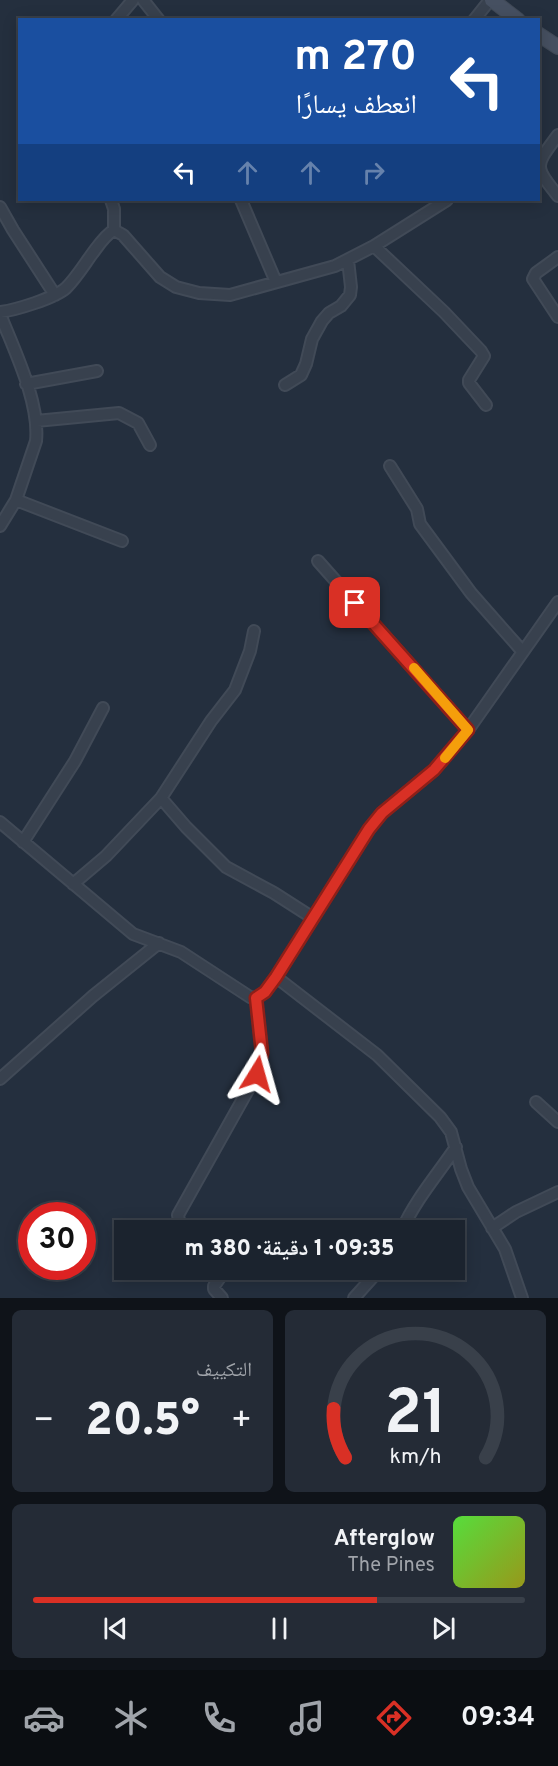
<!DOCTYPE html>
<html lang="ar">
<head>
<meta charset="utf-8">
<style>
  body { margin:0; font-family:Overpass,"Noto Naskh Arabic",sans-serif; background:#242b36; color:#f1f3f6; direction:rtl; height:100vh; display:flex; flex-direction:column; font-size:22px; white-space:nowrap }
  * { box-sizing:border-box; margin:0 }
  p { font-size:20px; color:#a0a4aa }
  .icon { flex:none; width:33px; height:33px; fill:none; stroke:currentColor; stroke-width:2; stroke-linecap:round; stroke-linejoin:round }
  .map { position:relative; height:1298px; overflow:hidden; direction:ltr }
  .panel { display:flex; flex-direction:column; gap:12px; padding:12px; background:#0f1319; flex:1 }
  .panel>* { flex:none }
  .hud { position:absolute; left:18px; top:18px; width:522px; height:183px; border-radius:0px; box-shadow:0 3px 15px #0003,0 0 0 2px #39404a; direction:rtl; background:#1a4fa0; color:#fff; overflow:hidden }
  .speed { position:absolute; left:18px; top:1202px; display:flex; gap:12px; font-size:30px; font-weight:700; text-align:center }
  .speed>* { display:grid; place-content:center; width:78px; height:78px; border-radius:50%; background:#1b232e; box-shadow:0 3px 15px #0003,0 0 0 2px #39404a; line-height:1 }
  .speed .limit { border:9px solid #d22; background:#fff; color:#111 }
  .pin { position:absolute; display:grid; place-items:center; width:51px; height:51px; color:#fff; margin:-26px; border-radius:12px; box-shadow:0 3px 9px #0006 }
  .me { position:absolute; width:66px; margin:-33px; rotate:8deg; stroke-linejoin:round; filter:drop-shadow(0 0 4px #0008) }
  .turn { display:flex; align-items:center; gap:21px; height:126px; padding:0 24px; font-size:27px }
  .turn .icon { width:78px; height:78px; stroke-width:2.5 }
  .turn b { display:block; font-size:42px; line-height:51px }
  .lanes { display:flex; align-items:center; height:57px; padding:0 24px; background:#0003; justify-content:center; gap:30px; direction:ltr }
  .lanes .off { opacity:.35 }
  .big { font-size:45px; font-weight:800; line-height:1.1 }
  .panel .widget { flex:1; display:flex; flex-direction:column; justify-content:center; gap:9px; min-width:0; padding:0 21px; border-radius:9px; background:#242b36 }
  .panel .dial { align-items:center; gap:0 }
  .dial svg { height:156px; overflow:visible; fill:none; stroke:#39404a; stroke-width:7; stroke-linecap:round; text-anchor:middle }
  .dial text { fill:#f1f3f6; stroke:none }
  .song { display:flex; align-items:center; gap:18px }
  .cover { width:72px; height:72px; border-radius:9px; background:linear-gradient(135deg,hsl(110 70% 55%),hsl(60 70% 35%)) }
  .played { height:6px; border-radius:3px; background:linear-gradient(90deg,#d93025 70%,#39404a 70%) }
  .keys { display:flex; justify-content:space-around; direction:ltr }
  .heat { display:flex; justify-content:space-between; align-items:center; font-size:33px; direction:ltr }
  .panel .tiles { flex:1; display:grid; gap:12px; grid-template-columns:1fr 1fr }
  .widget:last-child { grid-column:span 2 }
  .trip { position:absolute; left:114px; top:1220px; width:351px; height:60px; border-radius:0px; background:#1b232e; box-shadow:0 3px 15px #0003,0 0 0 2px #39404a; font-weight:800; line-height:60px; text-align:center; direction:rtl }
  .dock { display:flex; height:96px; justify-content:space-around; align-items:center; background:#0b0e12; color:#a0a4aa }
  .dock .icon { width:42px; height:42px }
  .dock .current { color:#d93025 }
  .dock b { font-size:27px; color:#f1f3f6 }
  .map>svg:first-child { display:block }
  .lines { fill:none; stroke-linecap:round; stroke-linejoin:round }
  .street-casing { stroke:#414a57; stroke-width:14 }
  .secondary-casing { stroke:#414a57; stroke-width:16 }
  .street { stroke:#38414e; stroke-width:10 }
  .secondary { stroke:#465061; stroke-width:14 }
  .route-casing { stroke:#8d1f18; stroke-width:15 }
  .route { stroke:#d93025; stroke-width:10 }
  .slow { stroke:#f59e0b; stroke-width:10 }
</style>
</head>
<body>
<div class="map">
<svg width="558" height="1298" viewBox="0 0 558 1298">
  <rect width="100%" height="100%" fill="#242f3e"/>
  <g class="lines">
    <defs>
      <path id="street" d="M143,0L159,20
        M116,20L133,0
        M474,20L490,0
        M558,135C535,166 533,165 558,196
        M111,200L114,209V230
        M241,200L276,282
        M0,207L13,230L55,295
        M374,246L444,312L481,351L484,356L469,380V383L486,405
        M558,257L536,273L533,279L558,317
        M0,312C16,310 55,298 66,288C76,278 84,265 92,254C98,246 105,235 114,230L123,235L160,277L176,287L199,293L230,295L335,266L374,246L447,200
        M0,314C14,350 40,402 36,441L16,500L0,526
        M26,384L97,371
        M285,385L301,375L306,364L312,339L322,321L329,313L341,306L350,295L351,287L348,260
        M36,421L119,413L138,423L150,445
        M390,466L417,509L420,524L471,593L523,652
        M16,500L122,541
        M318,561L468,730
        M254,631L250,651L235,690L211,721L161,798L186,827L226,867L274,893L313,918
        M0,822L133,934L181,952L250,997L256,998L265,992L276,977
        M23,842L75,761L103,708
        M73,884L106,856L161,798
        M0,1079L93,996L159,943
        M536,1102L558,1122
        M492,1228L516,1212L558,1192
        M185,1230L180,1226L178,1215L257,1074L262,1053L256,998
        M402,1230C415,1200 438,1174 456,1147
        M222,1298L214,1289V1286L226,1269
        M354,1298L380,1269
        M522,1298L505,1249L468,1187L461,1169L451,1132L440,1117L377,1055L276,977L369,829L382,813L434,770L468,730L558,602"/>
      <path id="secondary" d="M492,0L518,20
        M538,34L558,47"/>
    </defs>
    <use href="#street" class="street-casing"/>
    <use href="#secondary" class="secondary-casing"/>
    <use href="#street" class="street"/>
    <use href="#secondary" class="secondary"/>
  </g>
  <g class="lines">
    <defs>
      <path id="route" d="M257,1074L262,1053L256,998L265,992L276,977L369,829L382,813L434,770L468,730L355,603"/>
    </defs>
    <use href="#route" class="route-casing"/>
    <use href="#route" class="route"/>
    <path class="slow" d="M414,668L468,730L445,758"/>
  </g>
</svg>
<div class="speed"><div class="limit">30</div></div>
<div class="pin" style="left:355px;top:603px;background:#d93025"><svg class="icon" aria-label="arrive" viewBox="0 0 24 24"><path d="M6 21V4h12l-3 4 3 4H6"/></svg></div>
<svg class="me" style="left:257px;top:1074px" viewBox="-20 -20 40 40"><path d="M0-17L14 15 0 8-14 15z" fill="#d93025" stroke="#fff" stroke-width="4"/></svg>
<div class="trip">09:35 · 1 دقيقة · 380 m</div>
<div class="hud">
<div class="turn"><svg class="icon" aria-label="left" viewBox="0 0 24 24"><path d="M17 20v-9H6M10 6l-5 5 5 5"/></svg><div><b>270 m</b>انعطف يسارًا</div></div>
<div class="lanes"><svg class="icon" aria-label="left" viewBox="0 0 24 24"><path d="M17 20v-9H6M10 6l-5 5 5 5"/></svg><svg class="icon off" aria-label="ahead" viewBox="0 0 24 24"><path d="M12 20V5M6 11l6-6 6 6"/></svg><svg class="icon off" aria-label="ahead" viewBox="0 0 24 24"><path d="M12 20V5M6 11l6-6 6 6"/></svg><svg class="icon off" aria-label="right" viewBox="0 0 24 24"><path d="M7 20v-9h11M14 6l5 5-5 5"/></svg></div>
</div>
</div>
<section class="panel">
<div class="tiles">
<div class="widget dial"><svg viewBox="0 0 100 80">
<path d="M14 69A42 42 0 1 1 86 69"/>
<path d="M14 69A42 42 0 0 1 8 44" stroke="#d93025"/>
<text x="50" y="56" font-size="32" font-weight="700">21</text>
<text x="50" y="72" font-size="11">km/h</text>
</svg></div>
<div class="widget"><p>التكييف</p>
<div class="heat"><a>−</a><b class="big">20.5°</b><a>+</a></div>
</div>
<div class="widget">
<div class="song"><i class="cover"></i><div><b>Afterglow</b><p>The Pines</p></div></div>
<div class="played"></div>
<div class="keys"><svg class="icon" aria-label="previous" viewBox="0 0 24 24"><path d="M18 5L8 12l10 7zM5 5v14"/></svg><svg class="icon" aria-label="pause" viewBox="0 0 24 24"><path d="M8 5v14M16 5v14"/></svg><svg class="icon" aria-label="next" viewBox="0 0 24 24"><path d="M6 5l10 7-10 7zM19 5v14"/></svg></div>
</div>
</div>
</section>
<nav class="dock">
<b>09:34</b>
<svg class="icon current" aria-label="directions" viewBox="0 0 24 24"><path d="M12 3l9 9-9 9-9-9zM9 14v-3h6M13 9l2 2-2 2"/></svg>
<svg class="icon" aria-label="music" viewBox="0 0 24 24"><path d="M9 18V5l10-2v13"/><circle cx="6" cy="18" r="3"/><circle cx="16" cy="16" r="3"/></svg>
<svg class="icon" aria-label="phone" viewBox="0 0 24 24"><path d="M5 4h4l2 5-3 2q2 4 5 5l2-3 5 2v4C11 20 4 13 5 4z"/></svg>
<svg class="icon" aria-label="climate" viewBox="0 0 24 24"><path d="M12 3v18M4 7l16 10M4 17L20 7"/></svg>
<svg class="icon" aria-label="car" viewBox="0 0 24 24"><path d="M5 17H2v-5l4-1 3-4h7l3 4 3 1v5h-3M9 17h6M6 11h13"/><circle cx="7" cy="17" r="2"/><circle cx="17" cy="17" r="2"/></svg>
</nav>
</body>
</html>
